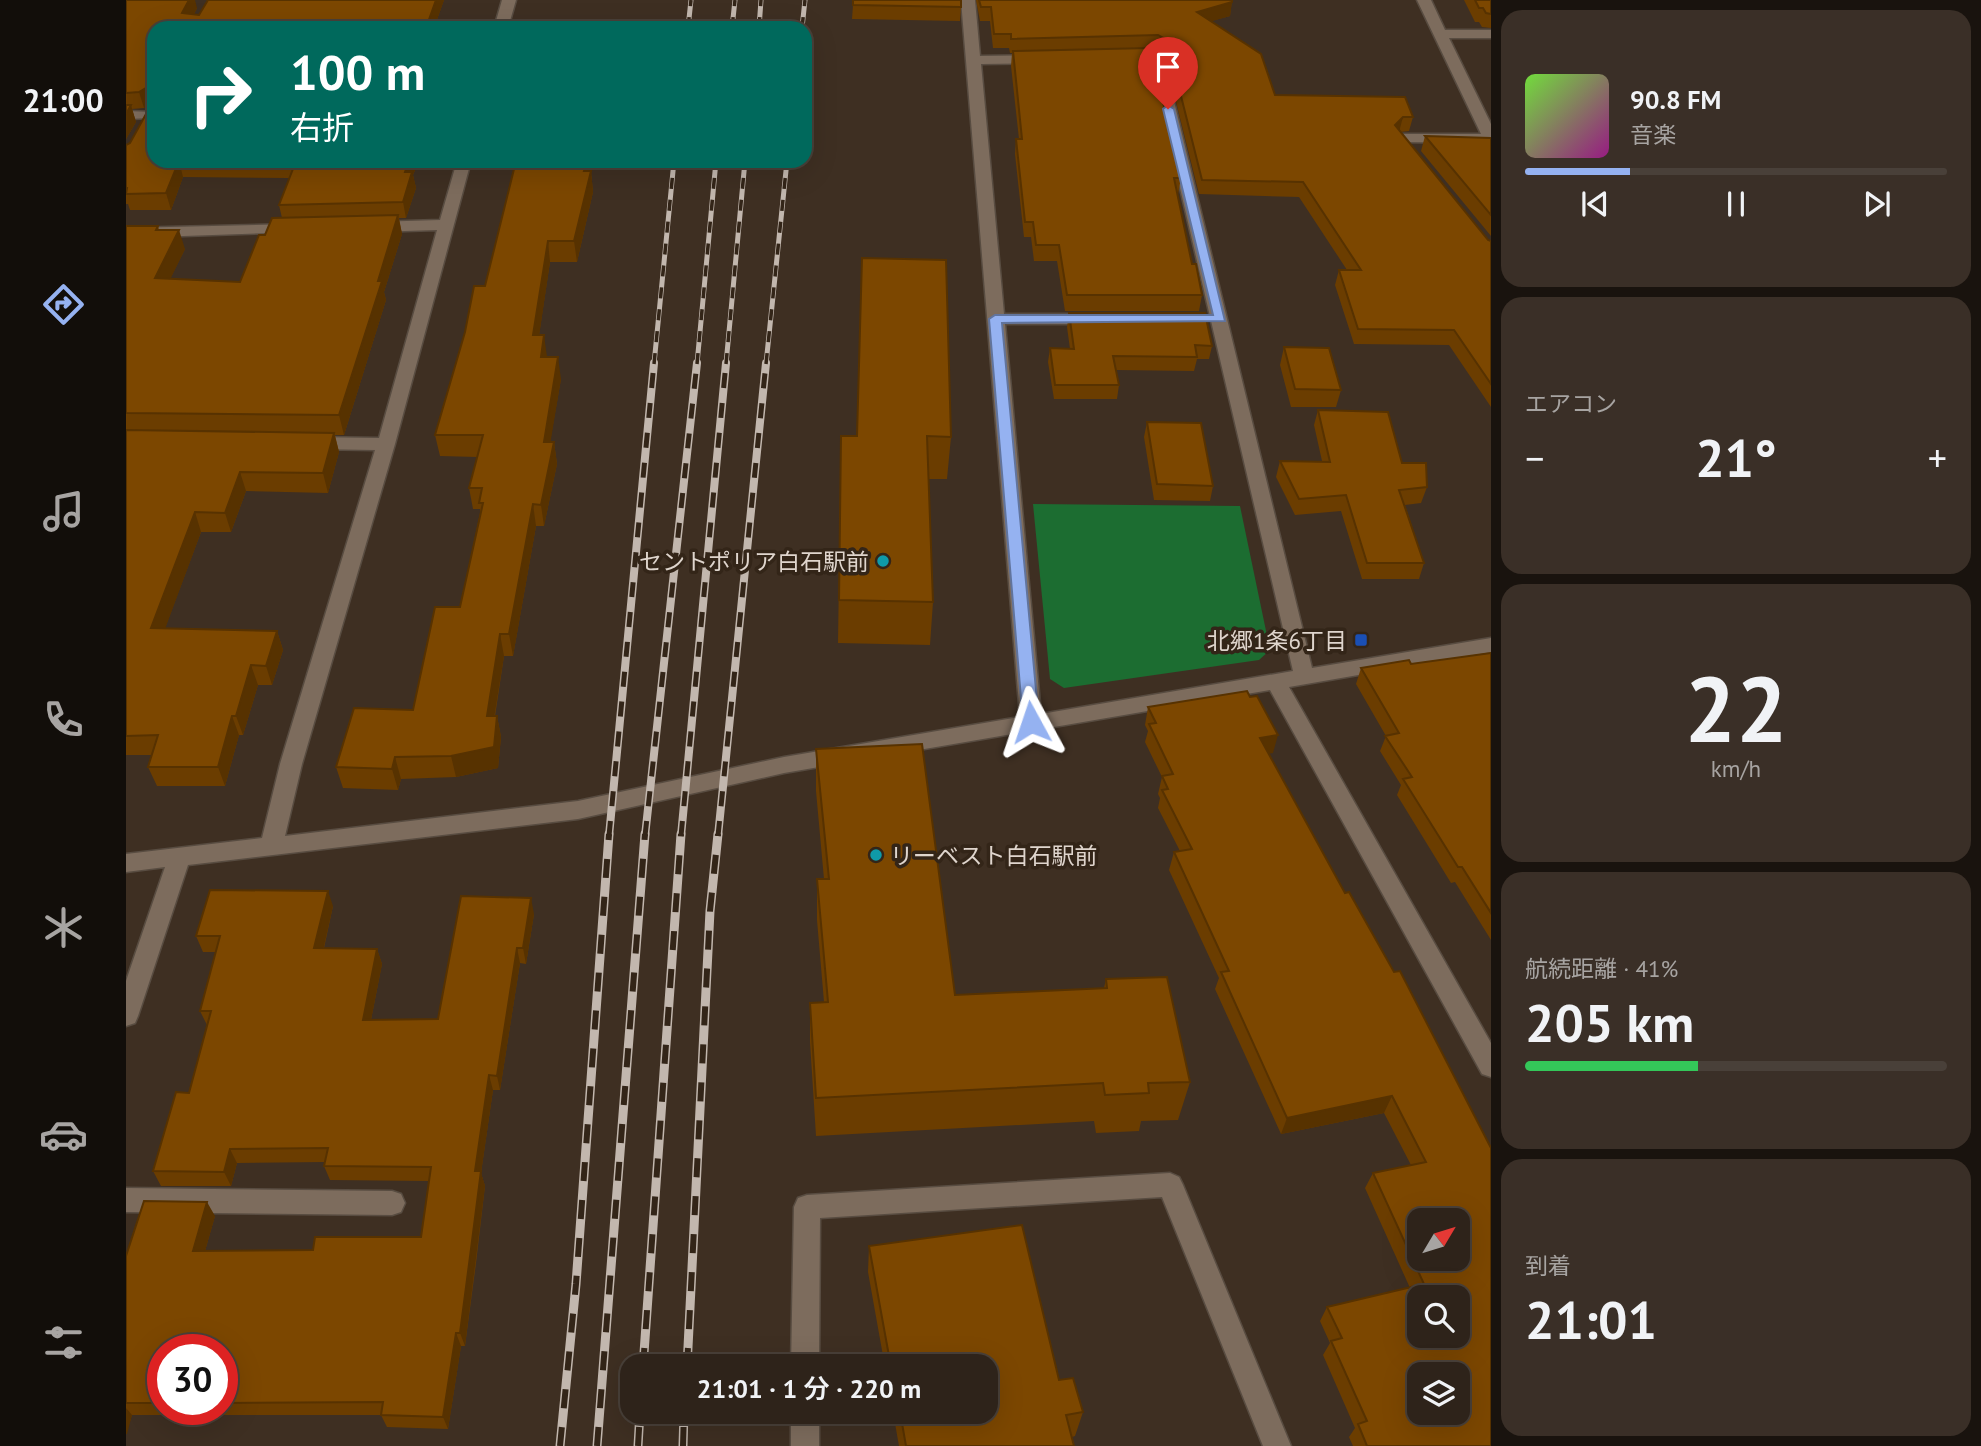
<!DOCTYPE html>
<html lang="ja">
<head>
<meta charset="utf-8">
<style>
  body { margin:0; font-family:"PT Sans","Noto Sans JP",sans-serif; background:#3a2f27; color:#f1f3f6; height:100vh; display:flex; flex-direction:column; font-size:26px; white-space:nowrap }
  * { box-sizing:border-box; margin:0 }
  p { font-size:23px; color:#a7a4a2 }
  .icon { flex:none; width:38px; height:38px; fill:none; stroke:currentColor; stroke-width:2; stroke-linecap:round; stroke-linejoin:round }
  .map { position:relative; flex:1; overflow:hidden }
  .details { display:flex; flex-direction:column; gap:10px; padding:10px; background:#19130e; width:490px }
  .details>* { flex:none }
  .guide { position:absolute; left:21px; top:21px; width:665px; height:147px; border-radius:21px; box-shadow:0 7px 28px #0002,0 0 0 2px #494039; background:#00695c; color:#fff; overflow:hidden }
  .needle { width:46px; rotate:52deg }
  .controls { position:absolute; left:1281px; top:1208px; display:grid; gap:14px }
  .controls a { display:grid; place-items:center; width:63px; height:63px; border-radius:14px; background:#2e231a; box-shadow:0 7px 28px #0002,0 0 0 2px #494039; font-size:35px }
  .speed { position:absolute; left:21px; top:1334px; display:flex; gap:14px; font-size:35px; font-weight:700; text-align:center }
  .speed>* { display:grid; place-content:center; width:91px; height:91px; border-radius:50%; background:#2e231a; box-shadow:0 7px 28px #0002,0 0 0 2px #494039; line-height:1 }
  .speed .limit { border:10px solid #d22; background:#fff; color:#111 }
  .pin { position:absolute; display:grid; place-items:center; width:60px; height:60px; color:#fff; margin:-72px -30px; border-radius:50% 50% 50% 0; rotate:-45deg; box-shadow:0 0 7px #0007 }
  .pin .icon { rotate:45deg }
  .me { position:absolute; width:77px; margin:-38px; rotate:355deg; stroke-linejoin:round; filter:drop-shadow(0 0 5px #0008) }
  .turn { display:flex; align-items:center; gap:24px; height:147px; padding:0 28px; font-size:32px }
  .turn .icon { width:91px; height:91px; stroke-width:2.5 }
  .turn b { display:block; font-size:49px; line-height:60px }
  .big { font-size:52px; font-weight:600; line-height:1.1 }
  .details .tile { flex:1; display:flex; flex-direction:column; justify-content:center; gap:10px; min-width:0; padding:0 24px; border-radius:21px; background:#3a2f27 }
  .details .dial { align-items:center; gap:0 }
  .dial b { font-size:91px; line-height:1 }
  .song { display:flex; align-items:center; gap:21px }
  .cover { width:84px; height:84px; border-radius:10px; background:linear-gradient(135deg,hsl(100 70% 55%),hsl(310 70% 35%)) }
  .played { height:7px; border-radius:4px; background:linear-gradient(90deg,#95b2f1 25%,#494039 25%) }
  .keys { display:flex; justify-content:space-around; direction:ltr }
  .heat { display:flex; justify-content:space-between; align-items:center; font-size:38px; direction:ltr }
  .charge { height:10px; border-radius:5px; background:linear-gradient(90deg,#34c759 41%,#494039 0) }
  .trip { position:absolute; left:494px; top:1354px; width:378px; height:70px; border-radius:21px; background:#2e231a; box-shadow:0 7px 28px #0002,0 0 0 2px #494039; font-weight:600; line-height:70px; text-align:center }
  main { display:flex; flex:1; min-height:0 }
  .tab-bar { display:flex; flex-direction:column; width:126px; justify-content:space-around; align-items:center; background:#120e0a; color:#a7a4a2 }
  .tab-bar .icon { width:49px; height:49px }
  .tab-bar .on { color:#95b2f1 }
  .tab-bar b { font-size:32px; color:#f1f3f6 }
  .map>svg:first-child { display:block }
  .green { fill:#1c6d31 }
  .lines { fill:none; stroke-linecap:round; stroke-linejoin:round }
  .minor-casing { stroke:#584c41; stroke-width:3 }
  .minor { fill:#7d6c5d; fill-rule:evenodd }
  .rail-far2-casing { stroke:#c2b7ae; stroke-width:5 }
  .rail-far1-casing { stroke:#c2b7ae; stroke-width:8 }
  .rail-casing { stroke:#c2b7ae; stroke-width:9 }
  .rail-far2 { stroke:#332518; stroke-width:3.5; stroke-dasharray:11; stroke-linecap:butt }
  .rail-far1 { stroke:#332518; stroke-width:5; stroke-dasharray:15; stroke-linecap:butt }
  .rail { stroke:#332518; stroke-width:6; stroke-dasharray:19; stroke-linecap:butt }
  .wall { fill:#6b3d00; fill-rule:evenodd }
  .shaded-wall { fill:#573200 }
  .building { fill:#7c4700; stroke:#573200; stroke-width:2; fill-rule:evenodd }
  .route { fill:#95b2f1; stroke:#61749d; stroke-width:2 }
  .culture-dot { fill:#0f9aa8; stroke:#332518; stroke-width:2.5 }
  .transit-dot { fill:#1a4fb4; stroke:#332518; stroke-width:2.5 }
  .labels { text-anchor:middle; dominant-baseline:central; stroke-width:7; stroke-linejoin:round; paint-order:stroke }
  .poi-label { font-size:23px; fill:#dfd5cd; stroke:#332518; text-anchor:end }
</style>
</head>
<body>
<main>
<nav class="tab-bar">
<b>21:00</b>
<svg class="icon on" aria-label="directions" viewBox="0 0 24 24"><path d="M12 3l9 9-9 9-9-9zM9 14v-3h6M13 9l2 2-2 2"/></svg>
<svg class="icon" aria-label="music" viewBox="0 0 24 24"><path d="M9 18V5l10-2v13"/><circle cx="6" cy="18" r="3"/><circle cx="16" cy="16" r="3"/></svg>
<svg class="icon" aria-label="phone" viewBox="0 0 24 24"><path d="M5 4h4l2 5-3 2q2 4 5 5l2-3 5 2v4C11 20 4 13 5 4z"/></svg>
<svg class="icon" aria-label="climate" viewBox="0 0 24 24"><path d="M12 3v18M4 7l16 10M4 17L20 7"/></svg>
<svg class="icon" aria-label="car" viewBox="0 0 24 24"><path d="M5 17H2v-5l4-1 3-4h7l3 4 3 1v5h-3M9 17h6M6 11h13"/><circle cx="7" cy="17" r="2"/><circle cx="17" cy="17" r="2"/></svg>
<svg class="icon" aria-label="filters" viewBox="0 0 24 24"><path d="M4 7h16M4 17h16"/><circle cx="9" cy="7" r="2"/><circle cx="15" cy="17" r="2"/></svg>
</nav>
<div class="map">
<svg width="1365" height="1446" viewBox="0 0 1365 1446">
  <rect width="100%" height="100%" fill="#3e2f22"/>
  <path class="green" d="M907,504L1114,506L1144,650L1133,660L938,688L924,679Z"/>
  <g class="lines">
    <defs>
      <path id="minor" d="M376,0H390L382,28H368Z
        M835,0H849L854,56L915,55L922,59L915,63L855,64L878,314H968L976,319L968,324H879L915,714L1167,671L1024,60L999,61L992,57C1001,50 1028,49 1037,56L1186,668L1365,638V652L1163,687L1365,1043V1077L1356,1074L1144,690L658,773L452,819L62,865L12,1016L9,1023L0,1026V981L39,867L0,872V854L136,838L154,764L249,450L184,449L175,443L184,437L253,438L311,230L247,232L239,227L247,222L314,220L331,161H345L269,444L176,764L159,836L452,801L658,757L894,717Z
        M1291,0H1305L1319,30H1365V38H1323L1365,124V143L1274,142L1267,138L1274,134H1355Z
        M0,111L28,112V118L0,119Z
        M169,224L177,229L175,232L0,238V228Z
        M1044,1173L1053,1177L1057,1185L1165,1446H1137L1036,1197L694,1218L693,1367H665L668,1207L672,1198L681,1195Z
        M0,1188L266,1191L275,1194L279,1203L275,1212L266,1215L0,1212Z
        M665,1412H693V1446H665Z"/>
    </defs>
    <use href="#minor" class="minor-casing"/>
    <use href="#minor" class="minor"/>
    <defs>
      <path id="rail-far2" d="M562,28L565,0
        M606,28L609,0
        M633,28L635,0
        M676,28L679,0
        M528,364L548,161
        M571,364L590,161
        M600,364L619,161
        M640,364L661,161"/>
      <path id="rail-far1" d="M483,836L528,363
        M519,836L571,363
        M555,836L600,363
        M592,836L640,363"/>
      <path id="rail" d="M517,1367L555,834
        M561,1367L584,911L592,834
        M434,1446L450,1284L483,834
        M471,1446L519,834
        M512,1446L514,1412
        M557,1446L558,1412"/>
    </defs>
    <use href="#rail-far2" class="rail-far2-casing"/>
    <use href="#rail-far1" class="rail-far1-casing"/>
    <use href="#rail" class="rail-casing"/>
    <use href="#rail-far2" class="rail-far2"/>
    <use href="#rail-far1" class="rail-far1"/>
    <use href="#rail" class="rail"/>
  </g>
  <path class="wall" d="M0,0L71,8L68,14L73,15L82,0H318L308,28H28V161H293L287,175L290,188L280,218H273L276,234L258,292L260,300L218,435H209L213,452L202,493L120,491L105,532H75L39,628L151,631L157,650L146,685H132L117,735H113L99,786H31L22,767L26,755H0V226H32L33,230L59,249L44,279L114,282L139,235L156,218L153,205L163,178L57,177L45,210H4L2,204H0V145L4,143L25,104L18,108L6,109L10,122L0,139Z
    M850,0H1106L1104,16L1085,21L1149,95L1287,117L1283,131L1274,132L1362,240L1365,241V407L1323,345L1228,344L1209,285L1213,270H1221L1173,197L1073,194L1038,54L1030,49H1025L1055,178L1052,194H1051L1066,264L1076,295L1073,311H939L931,261H908L905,237H898L889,154L890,139H893L885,66L886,53H884L883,48H867L864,21H854Z
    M1338,0H1365V28L1356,27L1353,22H1349Z
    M727,5L835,7L834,21L726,19Z
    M1299,136L1365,138V236L1295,151Z
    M466,167L465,171L467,192L451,262H424L413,335L421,357L435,379L424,442H428L431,464L418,526H410L387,656H378L369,716H371L375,737L372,768L330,777L275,779L272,790L217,788L210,767L287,710L334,607L354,513V509H347L343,488L351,457L314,456L309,435L359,286Z
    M943,313L1086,346L1083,359H1071L1068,371L990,370L993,385L991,399H928L922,362L924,348L944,349L941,327Z
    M1158,347L1215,390L1210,407H1165L1154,365Z
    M1192,410L1276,463L1301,487L1295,503L1279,505L1298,563L1293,579H1236L1215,511L1169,515L1150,477L1154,461H1196L1188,425Z
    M1021,422L1087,486L1084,501L1028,500L1018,437Z
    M715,436L825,437L821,479H802L807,602L804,645L712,643Z
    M1365,653V940L1329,882L1325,883L1271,795L1275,785L1254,751L1260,736L1230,684L1235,668L1285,664Z
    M1022,707L1147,753H1142L1219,893L1268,972L1365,1446H1227L1223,1437L1229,1428L1197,1355L1204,1343L1194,1321L1201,1307L1284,1288L1239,1188L1247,1173L1285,1165L1258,1113L1155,1134L1089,989L1093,978L1043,870L1048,852L1054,851L1032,808L1034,798L1032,794L1036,777L1019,742L1022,731L1019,725Z
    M690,749L829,995L978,988L980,979L1064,1082L1052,1120L1015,1121L1013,1131L970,1133L968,1121L690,1136L684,1042V1003L698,1002L691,920V879H698L690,791Z
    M207,906L198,948L251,949L256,964L245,1020L312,1019L408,914L400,964L394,963L374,1090H367L355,1173L359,1186L350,1263L339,1346H335L322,1429L261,1427L255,1415H6L0,1434V1256L89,1216L79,1251L187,1250L295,1237L303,1181L204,1180L198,1166L199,1162L111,1163L105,1186H35L27,1171L63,1093L81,1025L74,1011L90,952H77L70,936ZM37,1349H96V1409H37Z
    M743,1246L933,1380L957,1412L949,1436L946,1437L948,1446H773L767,1412H859V1367H759L742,1272Z"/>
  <path class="shaded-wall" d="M63,0H69L71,8L61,28L56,13Z
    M310,0H318L308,28H300Z
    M1106,2L1104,16L1069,26L1071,12Z
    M25,85L28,102L18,108L13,92Z
    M5,105L10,122L0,139V114Z
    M1277,117L1273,132L1269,125Z
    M53,161L57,177L45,210L40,193Z
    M283,161H293L287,175L290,188L280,218L277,202L279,172Z
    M461,161H465L466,167L462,186L465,171L467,192L451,262L448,241Z
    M272,215L276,234L258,292L260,300L218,435L213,415L252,281Z
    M53,230L59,249L35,298L29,278Z
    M422,241L424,262L410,357L407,335Z
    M418,335L421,357L417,378L415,357Z
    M432,357L435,379L421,463L418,442Z
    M208,433L213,452L202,493L197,473Z
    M428,442L431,464L418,526L415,505Z
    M114,472L120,491L105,532L99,513Z
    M407,504L410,526L387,656L383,634Z
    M69,512L75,532L32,648L25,628Z
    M151,631L157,650L146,685L140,666Z
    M374,634L378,656L365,737L361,716Z
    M125,665L132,685L117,735L110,716Z
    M106,716L113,735L99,786L92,767Z
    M371,716L375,737L372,768L330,777L325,756Z
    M1152,735L1147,753L1128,756L1134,738Z
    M269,757L275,779L272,790L266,769Z
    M202,891L207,906L194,964L188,948Z
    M405,898L408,914L400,964L397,948Z
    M391,948L394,963L374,1090L371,1076Z
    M251,949L256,964L242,1035L237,1020Z
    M363,1075L367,1090L355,1173L359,1186L339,1346L334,1333L349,1171Z
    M1266,1096L1258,1113L1155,1134L1161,1118Z
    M104,1149L111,1163L105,1186L98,1172Z
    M81,1202L89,1216L75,1265L67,1251Z
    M330,1333L335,1346L322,1429L317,1417Z
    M0,1408L6,1415L1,1434H0Z"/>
  <path class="building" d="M0,0H63L56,13L73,15L82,0H310L300,28H28V161H283L279,172H286L277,202L153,205L170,161H53L40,193L0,194L1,188H0V145L4,143L25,105V85L13,92L0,93Z
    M727,0H835V7L727,5Z
    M853,0H1106V2L1071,12L1135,54L1149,95L1279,97L1287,117H1277L1269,125L1362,240L1365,241V384L1328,330L1232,329L1213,270H1235L1177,182L1076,180L1041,40L1032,35L885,39V34H868L865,7H855Z
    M1349,0H1365V14L1360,13L1357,8H1353Z
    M1024,48L1055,178H1048L1066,264H1070L1076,295H941L933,245H910L907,222H899L890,139H896L887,51Z
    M0,105H5L0,114Z
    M1299,136L1365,138V215Z
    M390,161H461L458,171H465L448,241H422L407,335H418L415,357H432L418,442H428L415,505L407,504L383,634H374L361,716H371L368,747L325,756L269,757L266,769L210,767L228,708L287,710L309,607H334L357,503H353L356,488H343L357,435H309L339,332L348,286H359Z
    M272,215L252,281H256L213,415L0,413V226H32L30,230H53L29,278L114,282L133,235H139L146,218Z
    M736,258L820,260L825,437L801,436L807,602L713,600L715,436H731Z
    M943,313H1079L1086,346L1069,345L1071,357L987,356L993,385H929L924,348L948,349Z
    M1158,347L1203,348L1215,390L1169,389Z
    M1192,410L1262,412L1276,463H1300L1301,487L1273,490L1298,563H1241L1220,495L1173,499L1154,461L1204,462Z
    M1021,422L1075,423L1087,486L1031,484Z
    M0,430L208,433L197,473L114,472L99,513L69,512L25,628L151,631L140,666L125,665L110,716H106L92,767H22L32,735L0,736Z
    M1365,653V913L1336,867H1332L1277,779L1286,777L1259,736L1273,733L1235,668L1283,660L1285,664Z
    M1121,691L1124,697L1131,696L1152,735L1134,738L1219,893L1223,892L1268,972L1274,971L1365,1148V1446H1241L1232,1424L1241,1421L1205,1341L1216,1338L1201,1307L1298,1284L1247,1173L1300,1162L1266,1096L1161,1118L1095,972L1103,971L1048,852L1066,849L1036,790L1042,789L1036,776L1047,774L1023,724L1030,723L1022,707ZM1293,1220H1332V1258H1293ZM1293,1297H1332V1335H1293ZM1293,1374H1332V1412H1293Z
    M796,744L829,995L981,988L980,979L1041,977L1064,1082L1022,1083L1023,1093L979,1095L977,1083L690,1098L684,1003L702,1002L691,879H703L690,749Z
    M84,890L202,891L188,948L251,949L237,1020L312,1019L335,896L405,898L397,948H391L371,1076L363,1075L349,1171H355L345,1249L334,1333H330L317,1417L255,1415L257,1402L96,1403V1349H37V1403H0V1256L18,1201L81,1202L67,1251L187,1250L189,1237H295L305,1167L198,1166L202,1148L104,1149L98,1172L27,1171L50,1092L63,1093L85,1011H74L94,936H70Z
    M896,1225L933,1380L947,1378L957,1412L940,1415L948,1446H780L774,1412H859V1367H765L743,1246Z"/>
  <path class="route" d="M1042,105L1048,109L1099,321L876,323L913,722L905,728L897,722L863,319L869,315H1087L1037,109Z"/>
  <g class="culture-dot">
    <circle cx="757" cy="561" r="7"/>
    <circle cx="750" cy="855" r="7"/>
  </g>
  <rect class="transit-dot" x="1228" y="633" width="14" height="14" rx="3.5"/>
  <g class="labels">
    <g class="poi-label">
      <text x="743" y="561">セントポリア白石駅前</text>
      <text x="1221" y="640">北郷1条6丁目</text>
      <text x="764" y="855" text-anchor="start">リーベスト白石駅前</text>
    </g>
  </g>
</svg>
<div class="controls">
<a><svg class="needle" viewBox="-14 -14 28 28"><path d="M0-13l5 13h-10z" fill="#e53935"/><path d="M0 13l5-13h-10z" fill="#a7a4a2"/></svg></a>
<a><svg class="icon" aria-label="search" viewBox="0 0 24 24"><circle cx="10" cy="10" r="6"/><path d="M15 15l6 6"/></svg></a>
<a><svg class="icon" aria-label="layers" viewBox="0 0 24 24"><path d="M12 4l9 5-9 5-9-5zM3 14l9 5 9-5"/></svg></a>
</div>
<div class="speed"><div class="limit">30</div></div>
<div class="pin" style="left:1042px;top:109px;background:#d93025"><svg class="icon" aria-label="arrive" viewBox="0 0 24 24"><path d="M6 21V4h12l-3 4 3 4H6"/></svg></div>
<svg class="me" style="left:905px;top:722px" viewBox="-20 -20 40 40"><path d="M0-17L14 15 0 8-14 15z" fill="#95b2f1" stroke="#fff" stroke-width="4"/></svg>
<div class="trip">21:01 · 1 分 · 220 m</div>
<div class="guide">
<div class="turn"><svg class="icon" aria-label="right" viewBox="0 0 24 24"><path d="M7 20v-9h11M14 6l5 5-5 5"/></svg><div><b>100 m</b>右折</div></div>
</div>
</div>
<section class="details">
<div class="tile">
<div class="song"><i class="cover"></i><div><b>90.8 FM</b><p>音楽</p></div></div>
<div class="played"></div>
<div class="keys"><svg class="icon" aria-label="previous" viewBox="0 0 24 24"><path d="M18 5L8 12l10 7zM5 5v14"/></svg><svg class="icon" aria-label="pause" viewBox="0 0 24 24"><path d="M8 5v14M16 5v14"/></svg><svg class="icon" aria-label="next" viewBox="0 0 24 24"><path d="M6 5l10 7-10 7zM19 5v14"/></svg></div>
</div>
<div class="tile"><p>エアコン</p>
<div class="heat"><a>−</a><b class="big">21°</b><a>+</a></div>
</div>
<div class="tile dial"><b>22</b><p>km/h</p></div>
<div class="tile"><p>航続距離 · 41%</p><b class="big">205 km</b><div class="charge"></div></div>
<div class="tile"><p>到着</p><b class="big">21:01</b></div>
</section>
</main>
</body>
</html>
